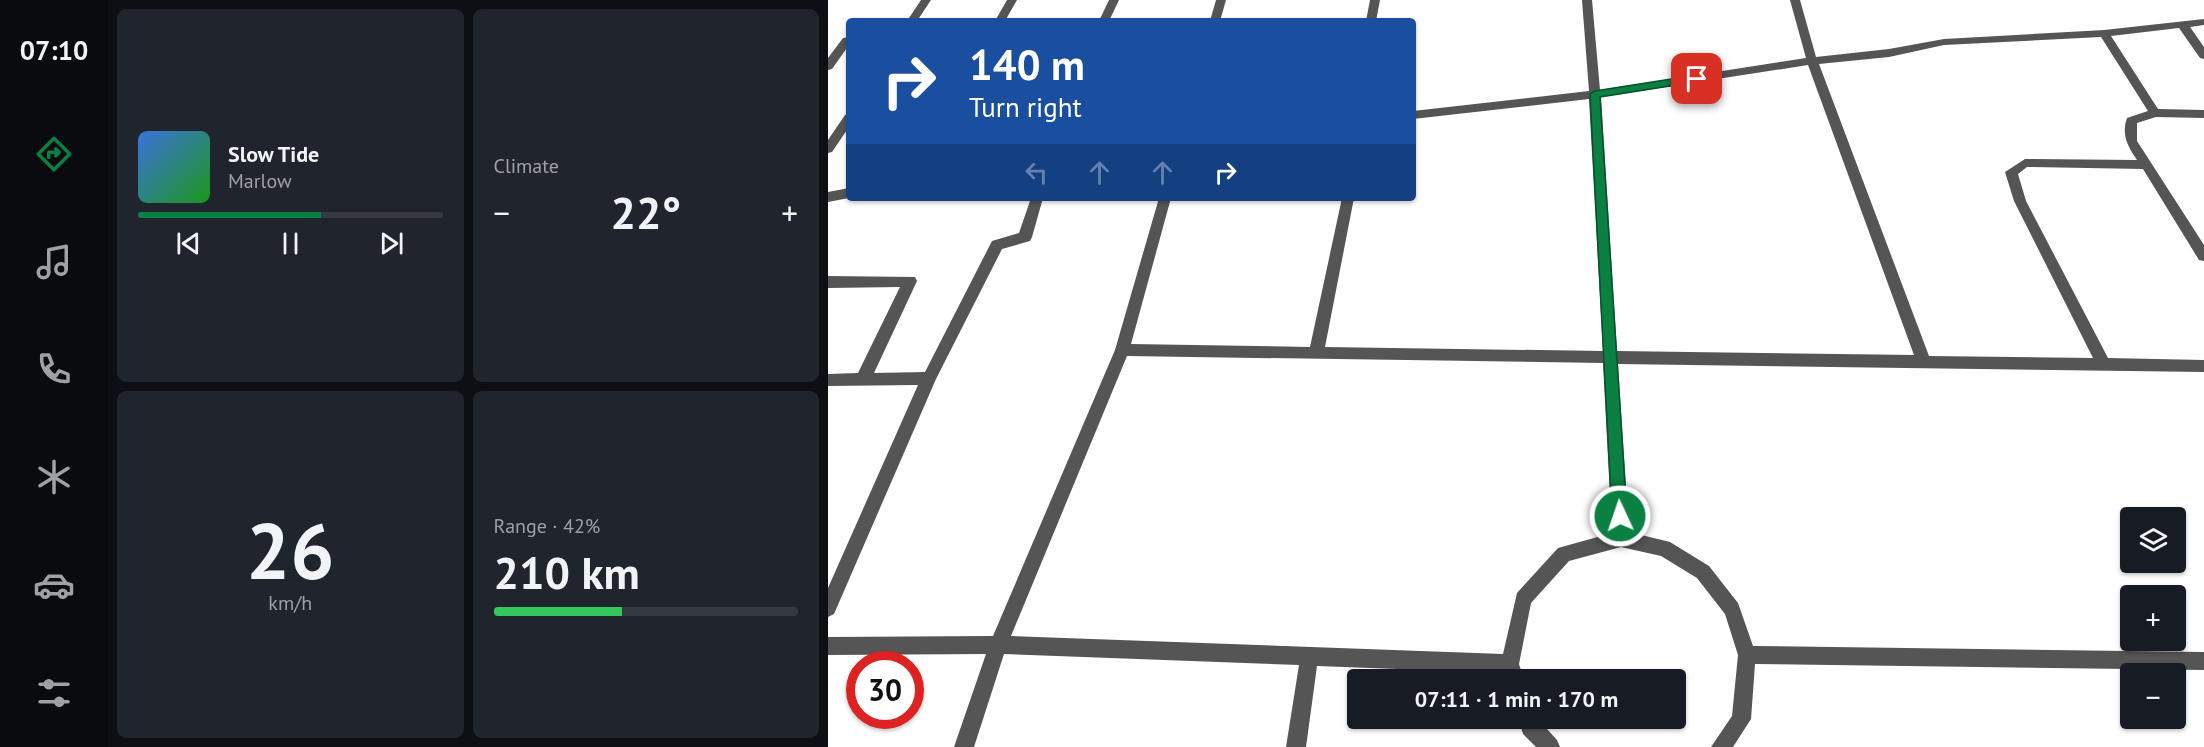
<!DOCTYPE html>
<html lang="en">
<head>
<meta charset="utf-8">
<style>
  body { margin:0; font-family:"PT Sans",sans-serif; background:#20242c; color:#f1f3f6; height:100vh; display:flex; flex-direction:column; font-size:22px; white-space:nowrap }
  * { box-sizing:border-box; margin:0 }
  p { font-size:20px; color:#9ea1a6 }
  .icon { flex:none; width:33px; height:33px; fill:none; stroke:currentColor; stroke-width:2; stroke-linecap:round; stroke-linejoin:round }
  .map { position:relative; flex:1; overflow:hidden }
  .sheet { display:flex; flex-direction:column; gap:9px; padding:9px; background:#0d0f14; width:720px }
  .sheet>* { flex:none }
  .top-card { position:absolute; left:18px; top:18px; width:570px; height:183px; border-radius:6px; box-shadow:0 2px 4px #0004; background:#1a4fa0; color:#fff; overflow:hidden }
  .buttons { position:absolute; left:1292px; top:507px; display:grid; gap:12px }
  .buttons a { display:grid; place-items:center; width:66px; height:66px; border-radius:6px; background:#171b24; box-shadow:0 2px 4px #0004; font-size:30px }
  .speed { position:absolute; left:18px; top:651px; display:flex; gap:12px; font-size:30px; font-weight:700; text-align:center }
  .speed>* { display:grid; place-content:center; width:78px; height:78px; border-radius:50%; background:#171b24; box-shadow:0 2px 4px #0004; line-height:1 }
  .speed .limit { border:9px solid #d22; background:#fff; color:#111 }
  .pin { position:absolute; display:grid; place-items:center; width:51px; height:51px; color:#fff; margin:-26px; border-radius:12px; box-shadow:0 3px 9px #0006 }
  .me { position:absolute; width:66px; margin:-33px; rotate:357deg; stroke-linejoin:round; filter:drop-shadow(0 0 4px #0008) }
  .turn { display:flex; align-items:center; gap:21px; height:126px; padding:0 24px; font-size:27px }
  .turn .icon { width:78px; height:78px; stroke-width:2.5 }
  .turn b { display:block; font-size:42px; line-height:51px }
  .lanes { display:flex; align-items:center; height:57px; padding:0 24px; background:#0003; justify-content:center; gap:30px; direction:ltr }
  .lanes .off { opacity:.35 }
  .big { font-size:45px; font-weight:700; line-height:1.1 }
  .sheet .card { flex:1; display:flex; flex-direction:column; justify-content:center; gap:9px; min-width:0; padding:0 21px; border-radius:9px; background:#20242c }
  .sheet .dial { align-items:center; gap:0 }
  .dial b { font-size:78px; line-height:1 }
  .song { display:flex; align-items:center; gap:18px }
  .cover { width:72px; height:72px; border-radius:9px; background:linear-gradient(135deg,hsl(220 70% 55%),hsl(120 70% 35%)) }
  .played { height:6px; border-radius:3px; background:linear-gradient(90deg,#0b8043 60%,#363941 60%) }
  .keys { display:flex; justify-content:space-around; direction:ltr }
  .heat { display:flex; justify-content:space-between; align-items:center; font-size:33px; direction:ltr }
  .charge { height:9px; border-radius:4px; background:linear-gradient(90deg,#34c759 42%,#363941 0) }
  .sheet .tiles { flex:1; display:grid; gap:9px; grid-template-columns:repeat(2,1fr) }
  .trip { position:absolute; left:519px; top:669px; width:339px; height:60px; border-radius:6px; background:#171b24; box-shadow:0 2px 4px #0004; font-weight:700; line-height:60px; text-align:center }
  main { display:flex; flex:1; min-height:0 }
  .menu { display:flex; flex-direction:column; width:108px; justify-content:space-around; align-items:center; background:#090b0e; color:#9ea1a6 }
  .menu .icon { width:42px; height:42px }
  .menu .current { color:#0b8043 }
  .menu b { font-size:27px; color:#f1f3f6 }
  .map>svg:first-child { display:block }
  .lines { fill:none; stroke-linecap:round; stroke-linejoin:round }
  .minor { fill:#555; fill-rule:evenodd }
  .route { fill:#0b8043; stroke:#07532c; stroke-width:1.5 }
</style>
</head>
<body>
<main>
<nav class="menu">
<b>07:10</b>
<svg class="icon current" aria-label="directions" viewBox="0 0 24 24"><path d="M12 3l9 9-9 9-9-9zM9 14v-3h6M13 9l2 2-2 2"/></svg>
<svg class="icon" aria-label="music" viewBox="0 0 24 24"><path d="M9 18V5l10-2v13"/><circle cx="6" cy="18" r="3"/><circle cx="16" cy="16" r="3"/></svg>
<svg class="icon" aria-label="phone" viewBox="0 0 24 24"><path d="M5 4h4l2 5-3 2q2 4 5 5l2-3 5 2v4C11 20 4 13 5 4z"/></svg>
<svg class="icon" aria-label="climate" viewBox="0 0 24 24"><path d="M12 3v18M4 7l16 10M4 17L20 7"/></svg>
<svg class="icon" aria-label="car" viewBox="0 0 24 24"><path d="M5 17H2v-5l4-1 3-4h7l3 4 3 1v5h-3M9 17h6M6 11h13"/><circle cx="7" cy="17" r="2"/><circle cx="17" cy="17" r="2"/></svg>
<svg class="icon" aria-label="filters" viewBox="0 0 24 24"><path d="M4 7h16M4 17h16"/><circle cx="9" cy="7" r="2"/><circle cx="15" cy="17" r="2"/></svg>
</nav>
<section class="sheet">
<div class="tiles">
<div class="card">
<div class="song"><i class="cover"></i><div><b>Slow Tide</b><p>Marlow</p></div></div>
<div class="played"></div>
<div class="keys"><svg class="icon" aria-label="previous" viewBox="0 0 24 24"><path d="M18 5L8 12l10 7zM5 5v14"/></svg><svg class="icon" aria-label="pause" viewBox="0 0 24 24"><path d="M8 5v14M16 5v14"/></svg><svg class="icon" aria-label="next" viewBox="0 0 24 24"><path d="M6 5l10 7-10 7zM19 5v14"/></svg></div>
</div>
<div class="card"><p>Climate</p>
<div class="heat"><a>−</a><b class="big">22°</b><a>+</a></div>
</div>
<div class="card dial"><b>26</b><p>km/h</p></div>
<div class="card"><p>Range · 42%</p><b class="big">210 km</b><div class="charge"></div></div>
</div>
</section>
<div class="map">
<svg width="1376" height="747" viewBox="0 0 1376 747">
  <rect width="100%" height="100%" fill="#fff"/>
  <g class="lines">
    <path class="minor" d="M93,0H103L89,21H79Z
      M179,0H189L177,21H167Z
      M281,0H291L281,21H271Z
      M388,0H398L392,21H382Z
      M542,0H552L548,21H538Z
      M754,0H764L772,90L978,58L962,0H972L988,57L1061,49L1116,39L1276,30L1376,19V25L1362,27L1376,47V59L1372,58L1351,28L1283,36L1330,109L1376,110V118L1328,117L1309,123V141L1376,245V261L1371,260L1315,169L1199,167L1190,174L1198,201L1280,358L1376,360V372L790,364L801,532L842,542L881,566L910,603L925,646L1376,652V670L927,664L923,719L905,747H883L904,716L910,655L897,614L869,578L833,556L793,547L741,561L703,603L691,664L696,680H677L676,673L489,666L478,747H458L471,665L176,654L146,747H126L158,654L0,655V637L165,636L287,350L331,198H343L303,344L482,347L514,198H526L497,347L775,351L761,99L585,119V111L761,91ZM1273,37L1320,111L1299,118C1293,135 1300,147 1309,160L1197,159L1177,172L1186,201L1265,358L1101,356L991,64L1061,57L1116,45ZM980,65L1086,355L789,351L773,97ZM299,356L775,363L784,533L730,548L689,593L675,654L183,636Z
      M21,37V45L4,69L0,70V58L15,38Z
      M21,114V127L4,152L0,153V140L17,115Z
      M21,188V198L0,202V192Z
      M203,198H215L204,237L202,241L174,249L108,379L6,614L0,617V588L90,385L0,386V374L30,373L72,287L0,288V276L87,277L89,281L46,373L97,372L164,241L191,233Z
      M690,718H709L729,740L732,747H708L695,734Z"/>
  </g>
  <path class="route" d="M869,75L873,76V81L772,97L799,516L797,522L792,524L786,522L784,516L762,94L767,91Z"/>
</svg>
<div class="buttons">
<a><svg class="icon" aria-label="layers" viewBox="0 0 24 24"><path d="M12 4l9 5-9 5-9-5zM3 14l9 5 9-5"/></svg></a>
<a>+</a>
<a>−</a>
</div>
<div class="speed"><div class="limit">30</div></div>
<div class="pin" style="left:869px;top:79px;background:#d93025"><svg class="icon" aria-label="arrive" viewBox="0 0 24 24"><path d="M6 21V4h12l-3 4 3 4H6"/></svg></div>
<svg class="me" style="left:792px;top:516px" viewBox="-20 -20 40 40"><circle r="17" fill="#0b8043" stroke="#fff" stroke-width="3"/><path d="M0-11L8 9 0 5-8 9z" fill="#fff"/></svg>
<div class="trip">07:11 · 1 min · 170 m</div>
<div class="top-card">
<div class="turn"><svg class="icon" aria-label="right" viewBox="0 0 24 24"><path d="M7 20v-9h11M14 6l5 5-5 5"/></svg><div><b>140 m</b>Turn right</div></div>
<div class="lanes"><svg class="icon off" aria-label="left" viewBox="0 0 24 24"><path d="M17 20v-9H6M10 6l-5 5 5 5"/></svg><svg class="icon off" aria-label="ahead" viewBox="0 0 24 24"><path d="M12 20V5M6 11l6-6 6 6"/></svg><svg class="icon off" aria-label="ahead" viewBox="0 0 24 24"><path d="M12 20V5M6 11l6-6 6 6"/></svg><svg class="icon" aria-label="right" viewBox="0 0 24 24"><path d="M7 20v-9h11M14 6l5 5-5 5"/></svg></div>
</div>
</div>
</main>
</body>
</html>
